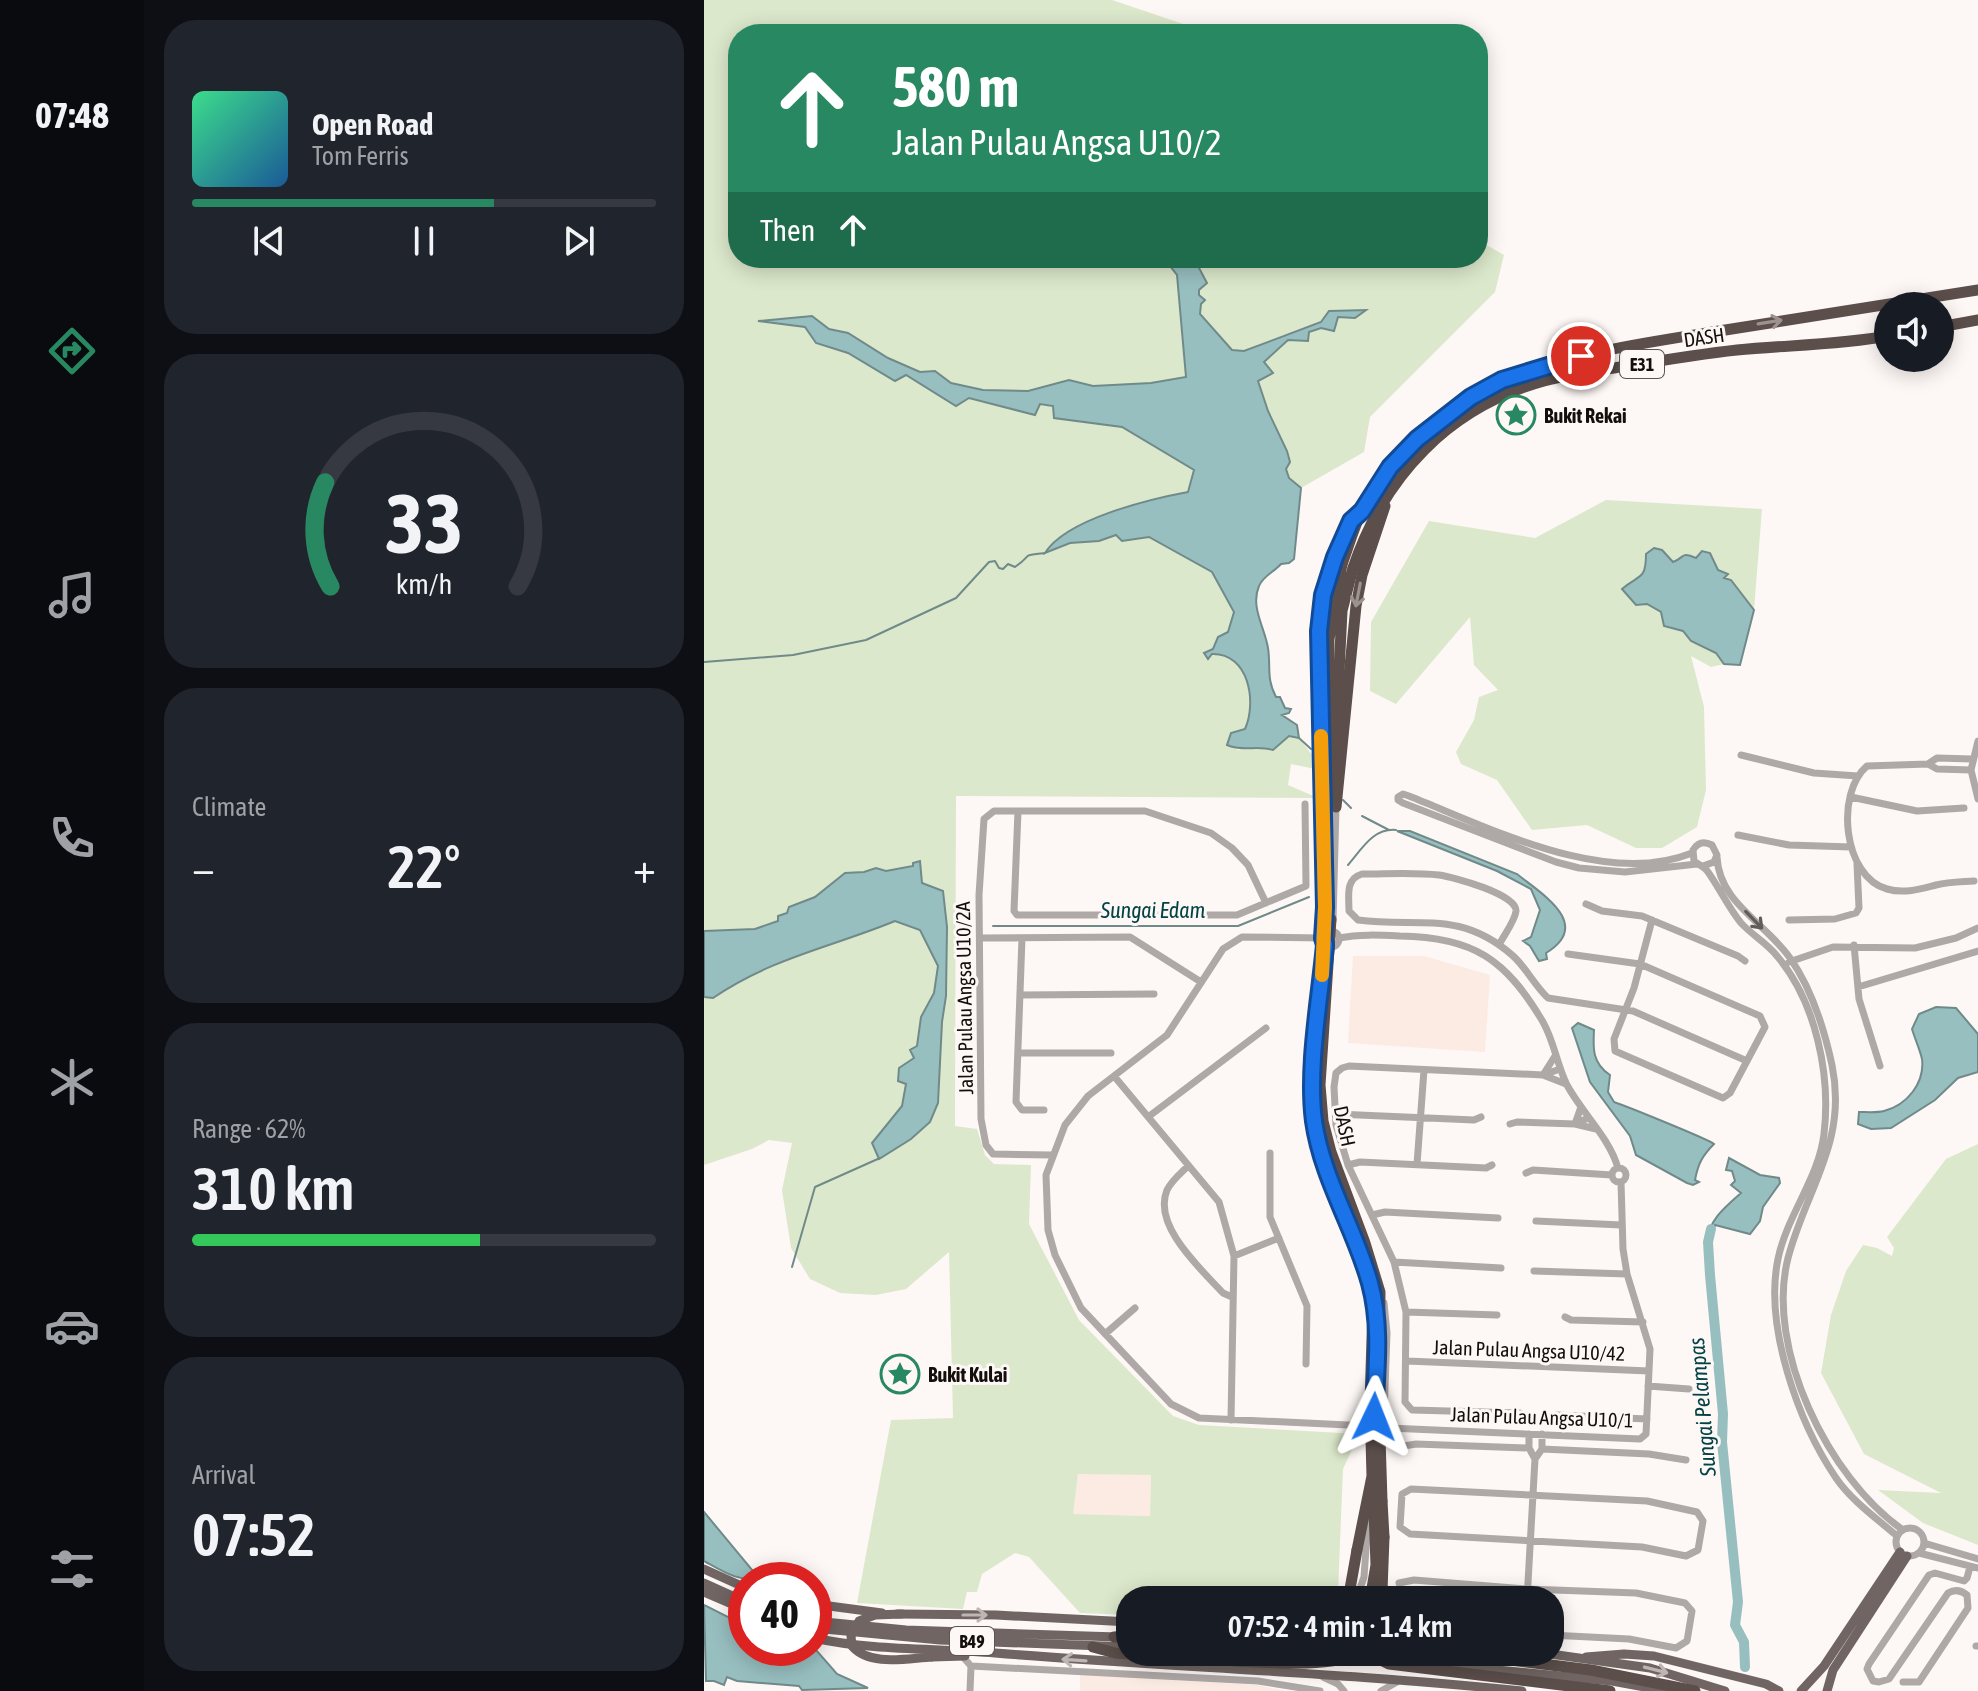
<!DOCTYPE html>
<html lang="en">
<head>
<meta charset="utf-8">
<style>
  body { margin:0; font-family:"Asap Condensed",sans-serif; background:#20242c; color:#f1f3f6; height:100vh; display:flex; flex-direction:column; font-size:30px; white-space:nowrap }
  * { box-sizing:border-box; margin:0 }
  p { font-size:26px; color:#9ea1a6 }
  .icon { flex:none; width:44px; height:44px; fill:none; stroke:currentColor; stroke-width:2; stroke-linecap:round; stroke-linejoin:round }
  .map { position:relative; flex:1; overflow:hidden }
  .panel { display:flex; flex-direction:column; gap:20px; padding:20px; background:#0d0f14; width:560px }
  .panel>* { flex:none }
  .hud { position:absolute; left:24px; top:24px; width:760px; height:244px; border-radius:32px; box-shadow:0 4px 20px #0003; background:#278861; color:#fff; overflow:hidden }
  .controls { position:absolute; left:1170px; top:292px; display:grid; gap:16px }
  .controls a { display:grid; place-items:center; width:80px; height:80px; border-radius:50%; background:#171b24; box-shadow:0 4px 20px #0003; font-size:40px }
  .speed { position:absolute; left:24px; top:1562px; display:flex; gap:16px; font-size:40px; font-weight:700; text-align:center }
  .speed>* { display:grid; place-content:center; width:104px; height:104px; border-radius:50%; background:#171b24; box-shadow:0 4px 20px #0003; line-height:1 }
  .speed .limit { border:12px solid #d22; background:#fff; color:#111 }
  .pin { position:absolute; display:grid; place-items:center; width:68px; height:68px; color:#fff; margin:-34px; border:4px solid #fff; border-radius:50%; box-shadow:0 2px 8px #0007 }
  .me { position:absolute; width:88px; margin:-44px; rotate:2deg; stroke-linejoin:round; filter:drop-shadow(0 0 6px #0008) }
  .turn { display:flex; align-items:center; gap:28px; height:168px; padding:0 32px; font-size:36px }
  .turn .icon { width:104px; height:104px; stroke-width:2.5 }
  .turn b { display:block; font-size:56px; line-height:68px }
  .then { display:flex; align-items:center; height:76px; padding:0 32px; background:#0003; gap:16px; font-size:30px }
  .big { font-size:60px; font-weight:600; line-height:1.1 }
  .panel .card { flex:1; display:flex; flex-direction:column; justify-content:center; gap:12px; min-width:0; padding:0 28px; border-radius:32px; background:#20242c }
  .panel .dial { align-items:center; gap:0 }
  .dial svg { height:208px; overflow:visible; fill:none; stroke:#363941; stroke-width:7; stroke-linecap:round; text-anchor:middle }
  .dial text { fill:#f1f3f6; stroke:none }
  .song { display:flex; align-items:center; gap:24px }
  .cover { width:96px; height:96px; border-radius:12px; background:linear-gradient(135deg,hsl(150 70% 55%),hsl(210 70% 35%)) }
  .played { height:8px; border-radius:4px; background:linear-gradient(90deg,#278861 65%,#363941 65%) }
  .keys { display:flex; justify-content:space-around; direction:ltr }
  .heat { display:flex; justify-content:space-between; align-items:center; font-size:44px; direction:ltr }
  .charge { height:12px; border-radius:6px; background:linear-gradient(90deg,#34c759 62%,#363941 0) }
  .trip { position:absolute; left:412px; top:1586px; width:448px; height:80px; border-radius:32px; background:#171b24; box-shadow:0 4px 20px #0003; font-weight:600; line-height:80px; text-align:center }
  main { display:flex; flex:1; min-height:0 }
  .menu { display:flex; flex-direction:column; width:144px; justify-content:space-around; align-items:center; background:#090b0e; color:#9ea1a6 }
  .menu .icon { width:56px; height:56px }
  .menu .on { color:#278861 }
  .menu b { font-size:36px; color:#f1f3f6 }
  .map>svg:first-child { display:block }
  .built { fill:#fcebe2 }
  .green { fill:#dce8cb; fill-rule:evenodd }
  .water { fill:#98bfc0; stroke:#708a8a; stroke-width:2 }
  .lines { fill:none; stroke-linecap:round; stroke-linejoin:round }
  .stream { stroke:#708a8a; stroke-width:2 }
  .river { stroke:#98bfc0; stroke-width:10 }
  .minor { stroke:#aea8a6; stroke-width:7 }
  .major { stroke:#706562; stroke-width:9 }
  .highway { stroke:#5b4e4b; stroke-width:11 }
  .major-bridge { stroke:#706562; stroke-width:9 }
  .highway-bridge { stroke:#5b4e4b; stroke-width:11 }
  .oneway { stroke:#9c928f }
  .oneway2 { stroke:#615c5a }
  .oneway3 { stroke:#beb6b3 }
  .route-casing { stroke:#114b97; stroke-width:20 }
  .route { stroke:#1a73e8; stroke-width:14 }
  .slow { stroke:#f59e0b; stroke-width:14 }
  .labels { text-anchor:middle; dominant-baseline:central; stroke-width:6; stroke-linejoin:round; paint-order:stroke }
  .shield { fill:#fdf8f5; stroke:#5a5553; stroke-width:2 }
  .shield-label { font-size:18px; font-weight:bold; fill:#140f0d }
  .street-label { font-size:20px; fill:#140f0d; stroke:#fdf8f5 }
  .poi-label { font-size:20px; font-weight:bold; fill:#140f0d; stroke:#fdf8f5; text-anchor:start }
  .water-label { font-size:22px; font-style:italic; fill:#044345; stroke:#fdf8f5 }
</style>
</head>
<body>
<main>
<nav class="menu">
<b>07:48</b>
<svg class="icon on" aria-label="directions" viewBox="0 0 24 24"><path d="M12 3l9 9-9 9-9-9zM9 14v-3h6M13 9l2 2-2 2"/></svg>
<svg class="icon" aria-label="music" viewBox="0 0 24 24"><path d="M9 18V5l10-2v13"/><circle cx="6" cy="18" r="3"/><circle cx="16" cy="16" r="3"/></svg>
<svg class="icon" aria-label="phone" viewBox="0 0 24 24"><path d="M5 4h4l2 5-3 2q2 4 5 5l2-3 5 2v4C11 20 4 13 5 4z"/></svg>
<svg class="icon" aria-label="climate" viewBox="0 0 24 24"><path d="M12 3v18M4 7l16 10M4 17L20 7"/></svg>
<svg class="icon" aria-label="car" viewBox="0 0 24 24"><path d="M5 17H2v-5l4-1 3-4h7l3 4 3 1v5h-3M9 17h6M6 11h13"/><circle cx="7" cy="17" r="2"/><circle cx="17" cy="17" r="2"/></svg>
<svg class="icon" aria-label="filters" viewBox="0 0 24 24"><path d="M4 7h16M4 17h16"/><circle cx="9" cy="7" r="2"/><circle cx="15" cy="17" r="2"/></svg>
</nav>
<section class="panel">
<div class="card">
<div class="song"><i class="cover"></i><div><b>Open Road</b><p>Tom Ferris</p></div></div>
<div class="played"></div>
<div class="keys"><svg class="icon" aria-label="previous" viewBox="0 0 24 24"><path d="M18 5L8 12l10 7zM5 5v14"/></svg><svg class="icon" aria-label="pause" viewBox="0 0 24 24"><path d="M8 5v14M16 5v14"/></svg><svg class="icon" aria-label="next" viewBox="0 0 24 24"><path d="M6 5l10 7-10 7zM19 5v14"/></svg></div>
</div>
<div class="card dial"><svg viewBox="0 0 100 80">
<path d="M14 69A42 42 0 1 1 86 69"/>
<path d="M14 69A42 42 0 0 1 12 29" stroke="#278861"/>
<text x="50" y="56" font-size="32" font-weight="700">33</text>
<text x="50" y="72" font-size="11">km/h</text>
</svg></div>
<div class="card"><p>Climate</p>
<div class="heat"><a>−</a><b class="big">22°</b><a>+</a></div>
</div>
<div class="card"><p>Range · 62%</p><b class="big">310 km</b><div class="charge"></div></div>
<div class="card"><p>Arrival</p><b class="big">07:52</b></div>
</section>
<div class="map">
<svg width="1274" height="1691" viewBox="0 0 1274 1691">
  <rect width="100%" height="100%" fill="#fdf8f5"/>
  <path class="built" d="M649,956H720L786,975L781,1052L644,1043Z
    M374,1474H447L446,1516L368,1514Z
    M376,1668L468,1673V1680L553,1685L581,1691H376Z"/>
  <path class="green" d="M0,0H408L509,34H34V258H467L466,266L473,275L482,378L448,383L389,386L365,380L324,391L279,390L247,383L231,371L216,372L184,358L144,333L125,329L108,316L60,321L101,327L112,343L144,353L191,381L201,375L252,406L265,398L349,406L350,418L418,427L490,470L484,492C472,494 459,496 447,499C423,504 352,530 342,552L366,543L395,541L413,535L419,541L445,536C464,551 491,555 508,572C518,582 524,600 530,612L524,632L515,637L509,649L501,652L525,657L539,668L544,683L546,718L533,750L559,747L569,750L585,736L595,738L612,760L611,769L587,764L584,785L614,798L252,796L251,1126L273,1129L281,1155L290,1164L327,1165L325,1224L375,1320L469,1416L495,1425L655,1434L639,1469L634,1593L623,1600H426V1615L376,1613L325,1557L311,1553L278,1574L273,1592H263L259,1609L153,1603L187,1420L249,1418L245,1252L202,1289L172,1295L136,1293L106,1279L87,1248L78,1190L88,1143L65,1140L48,1149L0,1165V997L10,998C67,958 128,947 191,921L216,929L234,966L230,993L217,1017L211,1058L198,1106L168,1143L174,1158L238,1022L242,996L243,927L218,883L216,861C196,874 168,869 144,873C133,875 123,888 114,895C106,901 95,903 86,907C77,931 22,934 0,931ZM374,1474L447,1475L446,1516L369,1514Z
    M774,240L800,255L791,292L666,417L660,452L597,488L585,478L553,380L568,373L560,362L584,340H604L605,332L634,317L651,318L661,311H625L617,322L539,351L528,350L496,314L495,290L502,283L495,268L497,261L494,258H774Z
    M902,500L1058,509L1050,610L1027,580L1020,578L1023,574L1014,570L998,551L992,558C976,551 980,559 969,562L958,550L942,554V568L938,577L925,583L942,604L958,612L961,626L979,631L987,642L1012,653L1020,664L1007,667L987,656L1000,707L1002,790L993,827L958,848H932L883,825L828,830L793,780L757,764L752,752L770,720L775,697L794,690L770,665L766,617L692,704L666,691L667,622L725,521L831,538Z
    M1274,1144V1545L1219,1523L1174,1490L1237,1493L1160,1454L1117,1373L1127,1315L1142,1271L1159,1245L1173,1248L1188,1256L1190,1248L1183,1237L1242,1159Z"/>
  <path class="water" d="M467,258H494L497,261L495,268L503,283L495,290V295L501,300L497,304L496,314L528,350L540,351L617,322L625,311L662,310L651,318L634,317L630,331L617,328L605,332L604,341L584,340L560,362L569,373L554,381L564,411L583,451L586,462L582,469L585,478L597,488L590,559L585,563L577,564C570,572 559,576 555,586C546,607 561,628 564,648C567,667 562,678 572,697H576L581,708L587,709L585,713L578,715L593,725L595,738L585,736L569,750C553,745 539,752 523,745L527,733L541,729C553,702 545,653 508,654L504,659L500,653L509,649L514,637L524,632L530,612L508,572L445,537L418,541L412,535L395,541L366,543L341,553C362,519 446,499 484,492L490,470L418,427L350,418L349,406L336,404L331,415L265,398L252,406L202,375L191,381L144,353L112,343L101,327L54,321L108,316L125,329L144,333L184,358L216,372L231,371L247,383L279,390L324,391L365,380L389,386L447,383L482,377L473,275L466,266Z
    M950,548L958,550L969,562C981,558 976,551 992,558L998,551L1006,553L1014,570L1024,574L1020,578L1027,580L1050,610L1036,665L1020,664L1012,653L987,641L979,631L960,626L957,612L943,604L932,605L918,589C935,574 942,581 942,554Z
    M693,831H706L813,874C836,893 890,924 842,953L843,959L835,961L826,946L819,941L827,937L836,910L827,889L793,871Z
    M216,861L218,883L239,891L243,927L242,996L238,1022L234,1103L226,1122L207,1139L175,1159L168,1143L198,1106L202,1084L194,1081L195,1068L210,1058L206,1050L213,1046L217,1017L230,993L234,966L216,930L191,921C128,947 67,958 9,998L0,997V931L51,929L74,921V916L83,913L85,907L111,897L141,873L160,872L172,868L182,871L209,866V863Z
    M1232,1007L1252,1008L1274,1034V1072L1254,1078L1231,1100L1187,1128L1167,1129L1154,1124L1155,1112C1163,1112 1173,1113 1180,1111C1203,1105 1221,1083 1218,1059C1216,1050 1211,1039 1208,1029L1215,1014Z
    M874,1023L890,1030C889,1048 888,1063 906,1075L904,1092L910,1102C922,1106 1006,1140 1010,1144C998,1156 994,1164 991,1180L995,1182L989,1185L983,1183L932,1155L926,1136L886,1082L868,1028Z
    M1025,1158L1056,1175L1075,1178L1076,1183L1059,1207L1056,1221L1046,1234L1011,1225L1006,1242H1002C1006,1219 1020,1208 1037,1193L1027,1185L1031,1181L1028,1171L1022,1170Z
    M0,1512L54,1577C37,1584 15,1569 0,1561Z
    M0,1605L42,1626V1648H103L113,1651L133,1674L164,1688L98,1690L95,1686L33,1681L23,1677L20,1685L10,1681H2Z"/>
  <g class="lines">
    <path class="stream" d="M0,662L89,655L162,640L252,598L285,562L291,561L295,568L299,569L304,564L311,567C330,554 315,556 341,553
      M595,738L607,749
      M639,800L647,808
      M658,816L685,830
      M644,865C658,849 669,828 692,830
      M289,926H534L605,897
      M88,1267L111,1187L176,1158"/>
    <path class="river" d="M1007,1229L1004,1242L1006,1275L1019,1414L1018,1442L1034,1602L1031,1625L1040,1642L1041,1667"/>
    <path class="minor" d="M1274,741L1267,770L1274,799
      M1037,755L1110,773L1154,776
      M1224,764L1233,758L1268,759
      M1267,770L1233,769L1224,764L1163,766C1131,793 1139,877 1183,889C1200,894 1216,889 1232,885C1245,882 1257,882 1270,881
      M1147,797L1213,811L1260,808
      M314,811L310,911L313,915H533L602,886L601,804
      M1034,835L1085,845L1147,847
      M988,853C902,888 786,828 705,796L699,794L694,797V800L699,803L852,862L875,868L921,872L993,864
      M1013,857C1015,903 1062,923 1086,958C1108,989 1120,1028 1128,1065C1144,1142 1102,1189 1084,1258C1061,1348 1124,1478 1199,1530
      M999,866L1010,862L1013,855L1008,845C1000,841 994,842 989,850L990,861C995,865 1001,867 1004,872C1016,889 1024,907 1037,923C1048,935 1063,943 1073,956C1112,1002 1127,1075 1120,1134C1115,1178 1083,1215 1074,1259C1060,1326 1094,1422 1132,1478C1147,1500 1172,1518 1193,1536
      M882,904L898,911L938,916L1034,956L1041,961
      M1085,920L1131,919L1152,913L1155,908L1153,864
      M629,921L632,807
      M619 939a8 8 0 1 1 16 0a8 8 0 1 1-16 0Z
      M276,938L426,937L497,982
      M318,938L312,1102L318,1110H340
      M619,938L538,937L519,949L463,1035L384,1096L361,1125L342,1175L344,1230L351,1255L377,1308L467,1404L495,1418L665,1426
      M635,938C655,934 675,935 696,936C769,937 802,959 839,1022C850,1041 853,1065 863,1085C878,1113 905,1137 914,1168
      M795,945C800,935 811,921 812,911C813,894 749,877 735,875C710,872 683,874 658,874C641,879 645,896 645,911L654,920C714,928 755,909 808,955C822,967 830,985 844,998L929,1011L1043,1061
      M1150,945L1155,999L1176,1066
      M864,954L936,964L1056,1016L1061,1027L1026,1093L1019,1098L911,1051L910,1039L930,988L948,920
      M1085,962L1129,947L1211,948L1252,938L1274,928
      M1154,987L1274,951
      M316,995L450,994
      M314,1053H407
      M851,1056L839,1075L862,1084
      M410,1076L515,1202L530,1256L527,1420
      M877,1107L871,1124L892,1129
      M632,1114L770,1120L777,1117
      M444,1117L562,1028
      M806,1124L813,1122L871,1124L884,1118
      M566,1153V1217L603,1306L602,1364
      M348,1155L289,1154L282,1145L277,1119L275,895L280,819L290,811H441L507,833L528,848L544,865L562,903
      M713,1164L720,1070
      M644,1165L656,1162L782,1168L788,1165
      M484,1166C476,1174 468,1180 463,1190C448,1226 498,1270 519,1293L528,1297
      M908 1175a7 7 0 1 1 14 0a7 7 0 1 1-14 0Z
      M822,1173L829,1170L908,1175
      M668,1215L681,1212L794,1218
      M832,1221L917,1225
      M530,1256L575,1238
      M690,1262L797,1268
      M830,1271L923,1274
      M702,1312L793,1315
      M861,1317L867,1320L939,1322
      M401,1334L431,1308
      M703,1361L945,1371
      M944,1386L985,1389
      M816,1413L708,1410L701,1402L702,1312L690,1262L644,1165L632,1125L630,1087L632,1073L638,1068L645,1066L839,1075L856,1069
      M680,1414L683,1333L680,1303
      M853,1415L943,1419
      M685,1428L936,1439L942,1434L946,1349L923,1274L919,1249L917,1182
      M825,1434V1448L831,1459L838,1449V1434
      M700,1446L712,1444L825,1448
      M838,1449L945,1454L982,1460
      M707,1489L943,1501L993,1512L999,1521L994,1550L982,1556L938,1547L706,1534L696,1527L698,1494Z
      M1192 1542a14 14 0 1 1 28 0a14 14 0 1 1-28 0Z
      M1220,1543L1274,1559
      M1215,1553L1274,1568
      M695,1583L710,1580L823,1589L932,1593L981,1603L988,1611L983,1641L972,1648L925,1639L846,1635
      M652,1600L660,1577L664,1520
      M823,1600L831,1459
      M1272,1646H1274
      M258,1656L267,1666L266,1691
      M267,1666L554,1681L616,1691
      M619,1677L634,1684L640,1691
      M1199,1682H1215L1264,1608L1263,1595C1257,1590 1251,1589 1244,1593L1185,1679L1175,1682L1169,1681L1163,1669L1165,1664L1225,1575L1231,1573L1260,1581L1263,1578L1266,1567
      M677,1691L693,1682"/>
    <path class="major" d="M0,1569L42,1588
      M0,1583L42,1602
      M0,1592L42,1610
      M110,1604L178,1613
      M193,1614L292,1615L426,1622
      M110,1621L202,1630L414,1637
      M110,1628L236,1640L426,1647
      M110,1638C169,1651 231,1648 291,1653C467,1667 643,1673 818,1691
      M520,1652L629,1657
      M832,1652L946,1668L1021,1691
      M228,1657L261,1656
      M882,1657L920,1654L950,1656L1062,1684L1075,1691
      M700,1661L908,1681L962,1691
      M1097,1691L1120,1666L1196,1552
      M1123,1691L1129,1670L1203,1556"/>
    <path class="highway" d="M1236,327L1274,320
      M638,564C645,546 650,525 660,507C735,370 876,353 1015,331C1102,317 1188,303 1274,290
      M649,568C680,476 745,407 840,381C868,373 896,370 924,366C960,360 996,354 1033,350C1083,345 1134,345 1184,336
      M617,755C617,703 611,649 619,598C623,571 636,546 647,521
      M632,807L652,606L658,575L681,506
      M678,1501L680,1537
      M644,1600L653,1550
      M666,1600L672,1565L669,1481
      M410,1637L426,1636
      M389,1647L411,1653L512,1660
      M743,1652L887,1670L991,1691"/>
    <path class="major-bridge" d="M198,1614L171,1615L155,1621L147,1636L148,1646C166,1667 204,1658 228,1657"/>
    <path class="highway-bridge" d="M638,564L625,639L619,926L606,1084L608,1123L617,1156L663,1282L669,1307L666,1403L668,1476L653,1550
      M629,794L638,611L649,568
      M627,919L616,1085L619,1121L627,1152L661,1243L676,1292L675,1406L678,1501
      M678,1591L680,1537
      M661,1652L685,1664L906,1691
      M512,1660C549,1661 627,1670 657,1652"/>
  </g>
  <defs><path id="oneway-shaft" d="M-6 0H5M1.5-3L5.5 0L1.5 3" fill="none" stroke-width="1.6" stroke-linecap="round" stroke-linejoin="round" transform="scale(2)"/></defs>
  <g class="oneway">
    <use href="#oneway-shaft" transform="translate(1066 322) rotate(-9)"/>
    <use href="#oneway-shaft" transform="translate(654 595) rotate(101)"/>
  </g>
  <use class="oneway2" href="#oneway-shaft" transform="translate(1050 920) rotate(46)"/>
  <g class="oneway3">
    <use href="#oneway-shaft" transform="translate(271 1615)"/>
    <use href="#oneway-shaft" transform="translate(370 1660) rotate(-176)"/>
    <use href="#oneway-shaft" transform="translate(952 1670) rotate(14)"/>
  </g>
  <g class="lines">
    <defs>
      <path id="route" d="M670,1417C672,1372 678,1327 666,1283C651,1229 618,1178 610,1121C603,1068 616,999 621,945L619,938L621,907L615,631L619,595L631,557L647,521L658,511L686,467L713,439L767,397L798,380L877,356"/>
    </defs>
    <use href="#route" class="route-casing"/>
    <use href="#route" class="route"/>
    <path class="slow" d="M617,736L621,907L618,975"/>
  </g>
  <defs>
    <symbol id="sight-ring" viewBox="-11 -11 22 22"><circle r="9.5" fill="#fdf8f5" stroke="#278861" stroke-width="1.5"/><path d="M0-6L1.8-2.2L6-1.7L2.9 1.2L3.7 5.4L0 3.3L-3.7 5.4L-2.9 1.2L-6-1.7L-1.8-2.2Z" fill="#278861"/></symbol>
  </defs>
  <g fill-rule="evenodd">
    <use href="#sight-ring" x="790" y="393" width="44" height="44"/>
    <use href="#sight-ring" x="174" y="1352" width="44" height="44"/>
  </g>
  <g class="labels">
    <g class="shield">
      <rect x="916" y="350" width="44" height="28" rx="6"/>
      <rect x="246" y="1627" width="44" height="28" rx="6"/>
    </g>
    <g class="shield-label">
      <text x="938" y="364">E31</text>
      <text x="268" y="1641">B49</text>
    </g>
    <g class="street-label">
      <text transform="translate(1000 337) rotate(-8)">DASH</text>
      <text transform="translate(260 998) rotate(-91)">Jalan Pulau Angsa U10/2A</text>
      <text transform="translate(641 1126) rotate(78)">DASH</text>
      <text transform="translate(825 1350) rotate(2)">Jalan Pulau Angsa U10/42</text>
      <text transform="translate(838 1417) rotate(2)">Jalan Pulau Angsa U10/1</text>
    </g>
    <g class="poi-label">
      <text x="840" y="415">Bukit Rekai</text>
      <text x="224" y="1374">Bukit Kulai</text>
    </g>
    <g class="water-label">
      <text x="449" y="910">Sungai Edam</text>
      <text transform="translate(998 1407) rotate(-95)">Sungai Pelampas</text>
    </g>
  </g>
</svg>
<div class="controls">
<a><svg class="icon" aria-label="sound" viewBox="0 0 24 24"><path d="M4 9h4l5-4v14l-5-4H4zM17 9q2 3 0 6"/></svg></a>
</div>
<div class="speed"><div class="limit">40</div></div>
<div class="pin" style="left:877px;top:356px;background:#d93025"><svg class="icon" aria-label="arrive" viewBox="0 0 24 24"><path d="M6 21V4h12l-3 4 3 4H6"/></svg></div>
<svg class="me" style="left:670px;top:1417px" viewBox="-20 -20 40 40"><path d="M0-17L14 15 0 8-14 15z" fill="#1a73e8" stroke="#fff" stroke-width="4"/></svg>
<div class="trip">07:52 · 4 min · 1.4 km</div>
<div class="hud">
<div class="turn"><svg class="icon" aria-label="ahead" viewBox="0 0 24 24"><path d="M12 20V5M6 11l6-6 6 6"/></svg><div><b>580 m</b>Jalan Pulau Angsa U10/2</div></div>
<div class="then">Then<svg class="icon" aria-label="ahead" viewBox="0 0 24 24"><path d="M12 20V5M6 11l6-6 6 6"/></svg></div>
</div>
</div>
</main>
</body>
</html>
